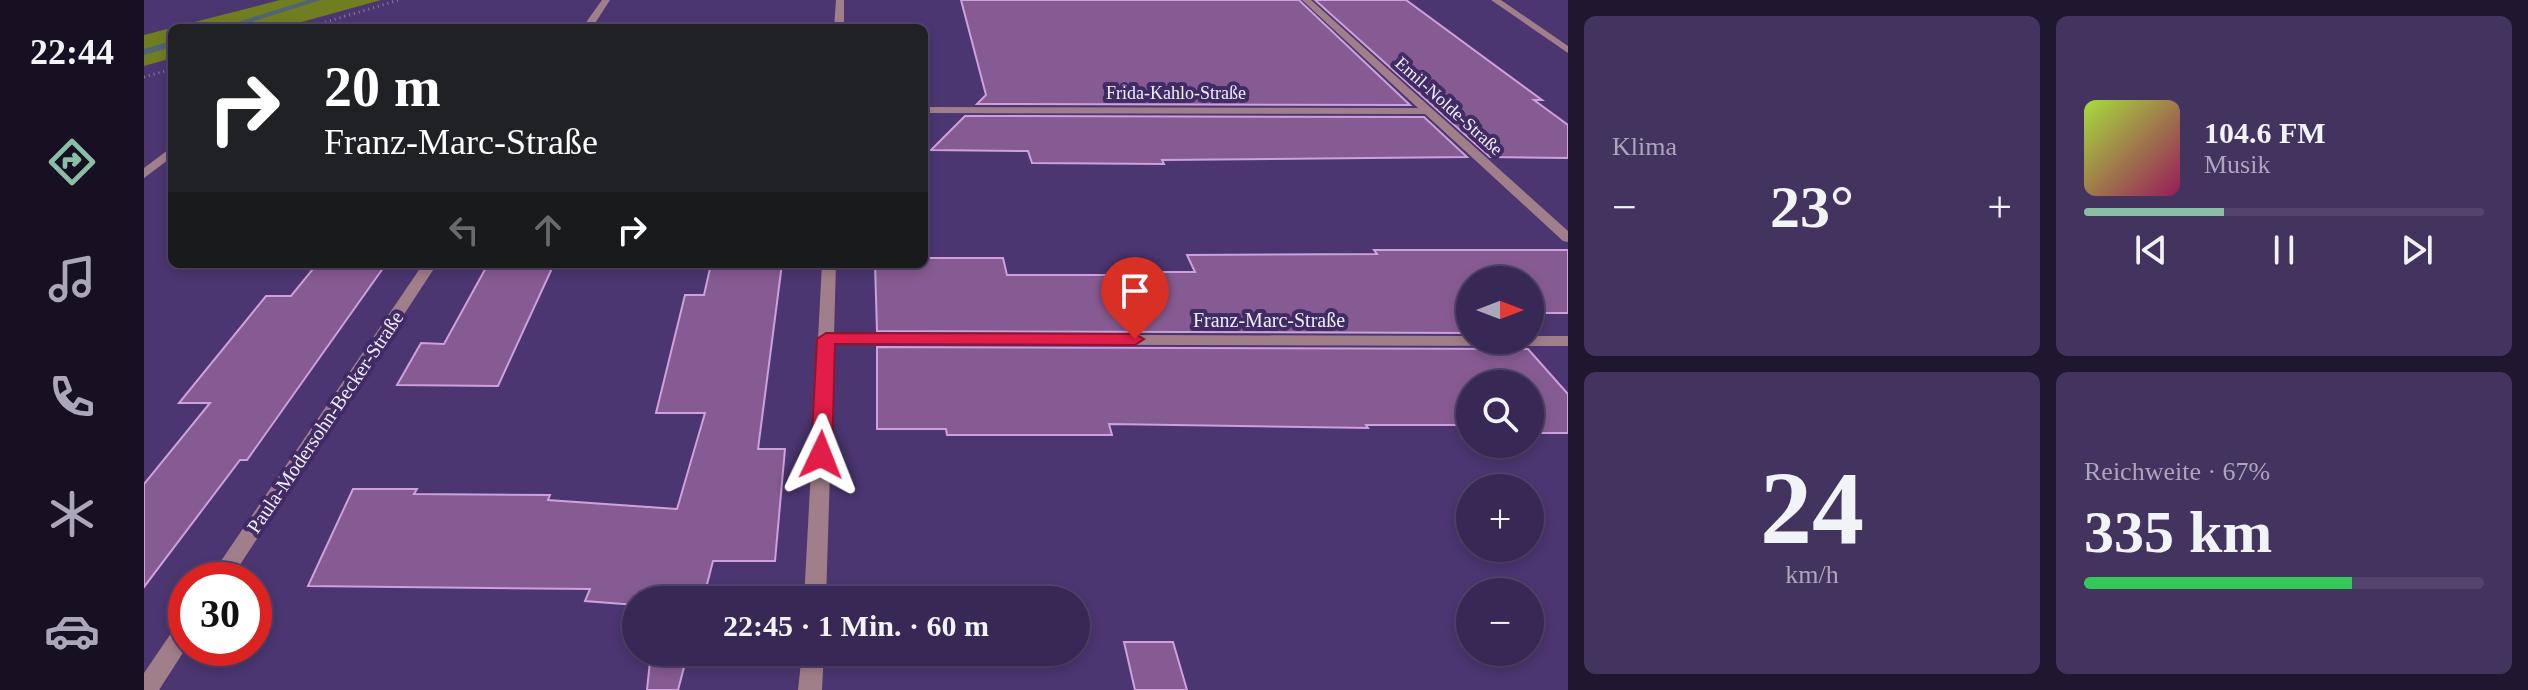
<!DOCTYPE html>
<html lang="de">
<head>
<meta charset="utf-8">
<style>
  body { margin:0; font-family:"Times New Roman",serif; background:#43345f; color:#f1f3f6; height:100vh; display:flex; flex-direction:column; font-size:30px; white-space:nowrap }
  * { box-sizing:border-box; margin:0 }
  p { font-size:26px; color:#aba6b9 }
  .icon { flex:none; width:44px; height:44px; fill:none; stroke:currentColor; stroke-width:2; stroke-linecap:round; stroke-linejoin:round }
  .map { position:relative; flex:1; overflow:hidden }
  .details { display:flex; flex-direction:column; gap:16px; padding:16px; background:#1f162f; width:960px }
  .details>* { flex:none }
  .hud { position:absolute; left:24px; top:24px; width:760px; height:244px; border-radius:12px; box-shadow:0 4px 12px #0003,0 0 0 2px #52446c; background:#202124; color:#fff; overflow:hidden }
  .needle { width:52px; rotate:90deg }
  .fabs { position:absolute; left:1312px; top:266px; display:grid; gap:16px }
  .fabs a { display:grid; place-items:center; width:88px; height:88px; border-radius:50%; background:#382855; box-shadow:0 4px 12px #0003,0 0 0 2px #52446c; font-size:40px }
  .speed { position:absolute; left:24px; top:562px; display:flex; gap:16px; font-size:40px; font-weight:700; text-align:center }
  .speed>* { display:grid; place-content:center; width:104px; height:104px; border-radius:50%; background:#382855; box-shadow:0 4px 12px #0003,0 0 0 2px #52446c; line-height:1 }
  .speed .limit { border:12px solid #d22; background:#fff; color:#111 }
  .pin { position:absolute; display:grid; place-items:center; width:68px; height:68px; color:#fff; margin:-82px -34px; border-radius:50% 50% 50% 0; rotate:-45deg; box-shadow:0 0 8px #0007 }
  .pin .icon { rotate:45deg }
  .me { position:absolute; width:88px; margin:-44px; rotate:2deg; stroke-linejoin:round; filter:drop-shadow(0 0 6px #0008) }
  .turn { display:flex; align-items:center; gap:28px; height:168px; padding:0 24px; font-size:36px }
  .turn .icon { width:104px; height:104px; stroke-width:2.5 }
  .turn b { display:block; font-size:56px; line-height:68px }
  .lanes { display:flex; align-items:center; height:76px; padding:0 24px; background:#0003; justify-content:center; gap:40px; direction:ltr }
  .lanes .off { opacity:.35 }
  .big { font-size:60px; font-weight:600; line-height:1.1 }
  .details .card { flex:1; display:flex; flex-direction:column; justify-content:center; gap:12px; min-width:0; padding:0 28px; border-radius:12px; background:#43345f }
  .details .dial { align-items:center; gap:0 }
  .dial b { font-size:104px; line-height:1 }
  .song { display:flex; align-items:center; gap:24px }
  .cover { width:96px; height:96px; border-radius:12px; background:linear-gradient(135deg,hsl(80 70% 55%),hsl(330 70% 35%)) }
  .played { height:8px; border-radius:4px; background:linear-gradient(90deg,#8abfa5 35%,#52446c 35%) }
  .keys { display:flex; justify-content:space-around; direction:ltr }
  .heat { display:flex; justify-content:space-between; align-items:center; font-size:44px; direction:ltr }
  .charge { height:12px; border-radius:6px; background:linear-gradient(90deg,#34c759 67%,#52446c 0) }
  .details .tiles { flex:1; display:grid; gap:16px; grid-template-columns:repeat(2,1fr) }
  .trip { position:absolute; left:478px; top:586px; width:468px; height:80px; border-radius:40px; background:#382855; box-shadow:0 4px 12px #0003,0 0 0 2px #52446c; font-weight:600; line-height:80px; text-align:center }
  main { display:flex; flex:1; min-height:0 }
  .tab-bar { display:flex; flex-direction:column; width:144px; justify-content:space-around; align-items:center; background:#161022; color:#aba6b9 }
  .tab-bar .icon { width:56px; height:56px }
  .tab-bar .selected { color:#8abfa5 }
  .tab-bar b { font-size:36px; color:#f1f3f6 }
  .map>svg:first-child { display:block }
  .forest { fill:#707e21 }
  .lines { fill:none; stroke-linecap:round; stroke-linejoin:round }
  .stream { fill:#506473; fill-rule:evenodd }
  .building { fill:#865b93; stroke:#cea0dc; stroke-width:2 }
  .path { stroke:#8879a4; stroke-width:3; stroke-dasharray:1 4; stroke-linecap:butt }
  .minor { fill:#a17f8a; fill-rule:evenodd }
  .tertiary { fill:#a17f8a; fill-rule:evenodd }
  .route { fill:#e11d48; stroke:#92132f; stroke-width:2 }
  .labels { text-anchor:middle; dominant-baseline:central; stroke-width:8; stroke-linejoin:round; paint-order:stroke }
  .far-street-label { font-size:18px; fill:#f0edfb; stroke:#402b65 }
  .street-label { font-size:20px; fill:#f0edfb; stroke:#402b65 }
</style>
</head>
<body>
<main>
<nav class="tab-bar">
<b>22:44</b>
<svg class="icon selected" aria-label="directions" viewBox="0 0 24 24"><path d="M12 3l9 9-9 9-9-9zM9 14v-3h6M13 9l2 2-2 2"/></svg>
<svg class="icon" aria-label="music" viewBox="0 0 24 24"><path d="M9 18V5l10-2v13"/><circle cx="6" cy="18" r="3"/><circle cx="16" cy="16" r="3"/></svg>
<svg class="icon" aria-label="phone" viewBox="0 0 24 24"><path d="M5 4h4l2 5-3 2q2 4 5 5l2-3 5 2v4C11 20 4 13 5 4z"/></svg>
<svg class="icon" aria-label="climate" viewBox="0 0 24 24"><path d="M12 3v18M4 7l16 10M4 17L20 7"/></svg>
<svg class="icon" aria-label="car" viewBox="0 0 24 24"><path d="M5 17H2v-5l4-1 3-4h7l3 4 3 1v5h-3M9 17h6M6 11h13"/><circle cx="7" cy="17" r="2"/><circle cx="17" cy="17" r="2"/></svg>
</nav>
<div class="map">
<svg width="1424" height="690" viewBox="0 0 1424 690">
  <rect width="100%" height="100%" fill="#4b3671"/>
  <path class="forest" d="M136,0H237L136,28H28V58L0,66V35Z"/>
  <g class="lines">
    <path class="stream" d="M164,0H177L89,28H74Z
      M28,41V47L0,55V49Z"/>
  </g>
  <path class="building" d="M817,0H1155L1266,105L833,104L842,95Z
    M1171,0H1262L1398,100H1390L1424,125V158L1346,157Z
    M821,116L1280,117L1323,157L1018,160L1020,164L888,163L884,151L787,150Z
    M1230,250H1424V313H1386V280H1326V333L733,331L731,264H780V258H859L863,275H992L990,272H1051L1043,255L1233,254Z
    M173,264H242L103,460H96L0,587V484L66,403H35L122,296H147Z
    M344,264H410L354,386L253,385L277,343L300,344Z
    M567,264H638L614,449H641L631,561H569L559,600H492V605L441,601L446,589L164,586L209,489H273L270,494L406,495L404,500L533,509L561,413H512L541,295H560Z
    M733,347L1384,349L1424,394V433H1386V384H1326V433H1318L1312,425H1222L1224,428L965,424L968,435H803L802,429H733Z
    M980,642H1029L1043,690H991Z
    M507,652H544L534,690H503Z"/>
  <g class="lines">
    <path class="path" d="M162,28L255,0
      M0,77L28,69"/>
    <path class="minor" d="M458,0H466L448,28H438Z
      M692,0H700V28H690Z
      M1158,0H1167L1424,231V242L1419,241L1281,114L780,113V107L1274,108Z
      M28,147V157L0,178V168Z
      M279,264H293L86,580H64Z
      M678,264H692L690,334L1326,336V340H1386V336H1424V346L690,344L682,600H660Z
      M42,621V648L15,690H0V673L34,623Z
      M658,652H680L678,690H654Z"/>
    <path class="tertiary" d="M1347,0H1357L1424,46V53Z"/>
  </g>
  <path class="route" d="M682,333L991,334L1000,339L991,345L691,344L688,455L685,460H670L667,455L673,339Z"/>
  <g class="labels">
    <g class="far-street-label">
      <text x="1032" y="93">Frida-Kahlo-Straße</text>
      <text transform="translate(1305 106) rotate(42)">Emil-Nolde-Straße</text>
    </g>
    <g class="street-label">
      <text x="1125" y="320">Franz-Marc-Straße</text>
      <text transform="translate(181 422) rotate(-56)">Paula-Modersohn-Becker-Straße</text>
    </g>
  </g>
</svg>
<div class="fabs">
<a><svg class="needle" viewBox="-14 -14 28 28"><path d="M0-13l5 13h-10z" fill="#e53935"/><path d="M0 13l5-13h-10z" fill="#aba6b9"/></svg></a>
<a><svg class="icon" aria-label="search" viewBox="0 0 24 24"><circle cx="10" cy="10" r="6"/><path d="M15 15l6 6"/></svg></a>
<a>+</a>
<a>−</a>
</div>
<div class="speed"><div class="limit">30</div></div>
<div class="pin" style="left:991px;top:339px;background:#d93025"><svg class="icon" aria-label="arrive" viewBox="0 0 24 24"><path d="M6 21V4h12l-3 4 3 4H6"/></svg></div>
<svg class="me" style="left:677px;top:455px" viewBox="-20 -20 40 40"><path d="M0-17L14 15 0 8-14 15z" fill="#e11d48" stroke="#fff" stroke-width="4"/></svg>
<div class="trip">22:45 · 1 Min. · 60 m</div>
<div class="hud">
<div class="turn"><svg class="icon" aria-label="right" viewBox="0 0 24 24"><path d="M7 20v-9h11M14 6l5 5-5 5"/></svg><div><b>20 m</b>Franz-Marc-Straße</div></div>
<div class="lanes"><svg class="icon off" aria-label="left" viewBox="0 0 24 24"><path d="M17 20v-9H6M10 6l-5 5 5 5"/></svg><svg class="icon off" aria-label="ahead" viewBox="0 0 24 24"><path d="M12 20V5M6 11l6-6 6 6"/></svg><svg class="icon" aria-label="right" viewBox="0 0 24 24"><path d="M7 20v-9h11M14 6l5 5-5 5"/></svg></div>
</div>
</div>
<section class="details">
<div class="tiles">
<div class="card"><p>Klima</p>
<div class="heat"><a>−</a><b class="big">23°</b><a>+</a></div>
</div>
<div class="card">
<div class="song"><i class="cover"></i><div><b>104.6 FM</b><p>Musik</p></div></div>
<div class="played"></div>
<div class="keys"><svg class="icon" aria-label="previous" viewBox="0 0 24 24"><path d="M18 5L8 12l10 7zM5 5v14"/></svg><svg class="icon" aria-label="pause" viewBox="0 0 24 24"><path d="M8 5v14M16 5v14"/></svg><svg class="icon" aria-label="next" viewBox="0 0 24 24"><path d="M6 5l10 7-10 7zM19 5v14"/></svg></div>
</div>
<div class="card dial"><b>24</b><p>km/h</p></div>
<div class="card"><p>Reichweite · 67%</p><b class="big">335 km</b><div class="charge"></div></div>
</div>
</section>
</main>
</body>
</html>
